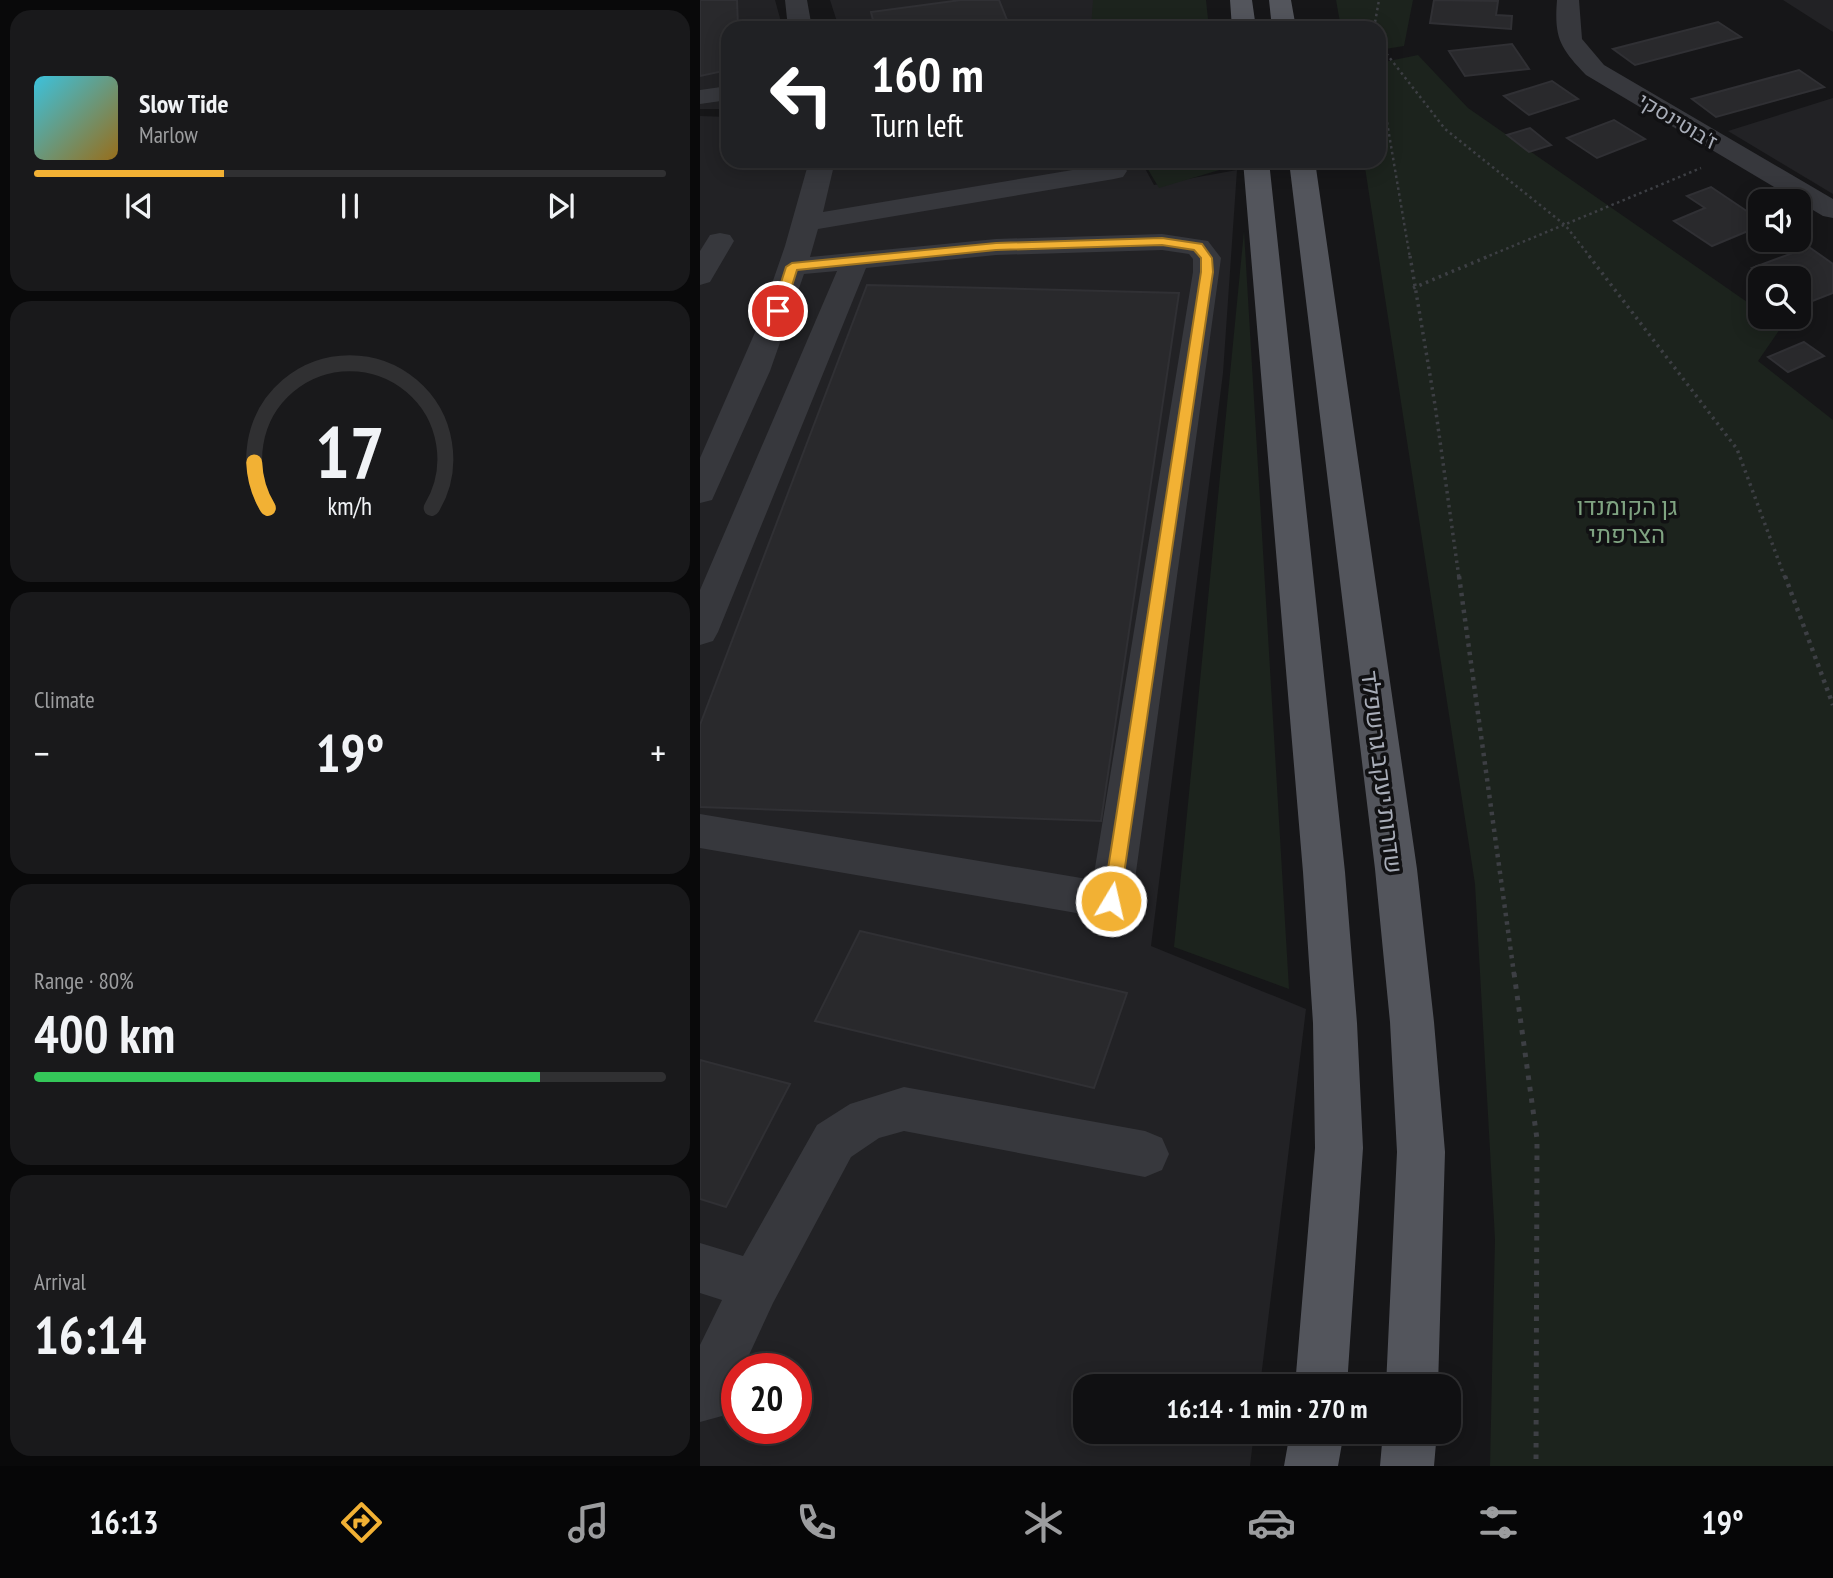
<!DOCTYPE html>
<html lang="en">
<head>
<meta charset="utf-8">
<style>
  body { margin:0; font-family:"PT Sans Narrow",Heebo,sans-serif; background:#19191b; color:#f1f3f6; height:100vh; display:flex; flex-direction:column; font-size:26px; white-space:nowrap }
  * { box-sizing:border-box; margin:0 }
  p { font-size:23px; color:#9c9d9f }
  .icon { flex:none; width:38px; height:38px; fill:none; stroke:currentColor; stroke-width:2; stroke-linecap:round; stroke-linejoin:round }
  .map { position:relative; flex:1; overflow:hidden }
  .details { display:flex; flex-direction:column; gap:10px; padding:10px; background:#09090a; width:700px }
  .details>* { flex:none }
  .hud { position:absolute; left:21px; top:21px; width:665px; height:147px; border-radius:21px; box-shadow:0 4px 18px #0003,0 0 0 2px #303032; background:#202124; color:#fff; overflow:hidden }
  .buttons { position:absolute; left:1048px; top:189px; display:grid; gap:14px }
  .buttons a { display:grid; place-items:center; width:63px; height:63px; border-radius:14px; background:#101012; box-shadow:0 4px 18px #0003,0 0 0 2px #303032; font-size:35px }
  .speed { position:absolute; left:21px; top:1353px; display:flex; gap:14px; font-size:35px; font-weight:700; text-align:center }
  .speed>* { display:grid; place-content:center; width:91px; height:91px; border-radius:50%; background:#101012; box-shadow:0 4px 18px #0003,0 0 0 2px #303032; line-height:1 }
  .speed .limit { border:10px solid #d22; background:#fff; color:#111 }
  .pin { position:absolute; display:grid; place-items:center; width:60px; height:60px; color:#fff; margin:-30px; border:4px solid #fff; border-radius:50%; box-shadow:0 2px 7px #0007 }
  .me { position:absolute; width:77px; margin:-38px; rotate:9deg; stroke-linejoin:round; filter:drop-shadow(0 0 5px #0008) }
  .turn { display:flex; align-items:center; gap:24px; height:147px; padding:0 35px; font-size:32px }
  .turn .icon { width:91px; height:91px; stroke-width:2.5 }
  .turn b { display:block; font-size:49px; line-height:60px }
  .big { font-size:52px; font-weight:600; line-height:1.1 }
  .details .tile { flex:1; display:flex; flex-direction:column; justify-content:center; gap:10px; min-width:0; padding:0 24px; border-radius:21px; background:#19191b }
  .details .dial { align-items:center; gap:0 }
  .dial svg { height:182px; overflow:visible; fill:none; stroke:#303032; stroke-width:7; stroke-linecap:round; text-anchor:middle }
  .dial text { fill:#f1f3f6; stroke:none }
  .song { display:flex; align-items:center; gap:21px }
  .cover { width:84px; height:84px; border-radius:10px; background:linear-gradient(135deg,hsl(190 70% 55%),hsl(40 70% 35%)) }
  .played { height:7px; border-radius:4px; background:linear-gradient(90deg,#f2b134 30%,#303032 30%) }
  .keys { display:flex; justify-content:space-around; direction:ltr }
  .heat { display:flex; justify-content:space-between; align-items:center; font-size:38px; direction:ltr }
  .charge { height:10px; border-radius:5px; background:linear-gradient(90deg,#34c759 80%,#303032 0) }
  .trip { position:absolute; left:373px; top:1374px; width:388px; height:70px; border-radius:21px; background:#101012; box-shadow:0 4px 18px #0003,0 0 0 2px #303032; font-weight:600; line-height:70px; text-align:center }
  .dock { display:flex; height:112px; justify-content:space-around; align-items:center; background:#060607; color:#9c9d9f }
  .dock .icon { width:49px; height:49px }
  .dock .selected { color:#f2b134 }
  .dock b { font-size:32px; color:#f1f3f6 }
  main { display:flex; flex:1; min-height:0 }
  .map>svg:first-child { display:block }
  .built { fill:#222225; fill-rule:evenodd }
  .green { fill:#1c231d }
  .building { fill:#29292c; stroke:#303034; stroke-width:2 }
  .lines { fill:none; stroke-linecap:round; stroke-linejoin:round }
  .path-far3 { stroke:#3d3f44; stroke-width:2.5; stroke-dasharray:2.5 3.5; stroke-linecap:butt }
  .path-far2 { stroke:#3d3f44; stroke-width:3.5; stroke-dasharray:2.5 4.5; stroke-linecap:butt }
  .path-far1 { stroke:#3d3f44; stroke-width:4.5; stroke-dasharray:3.5 5; stroke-linecap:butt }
  .path { stroke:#3d3f44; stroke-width:5; stroke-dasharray:4.5 7; stroke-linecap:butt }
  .minor { fill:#37383d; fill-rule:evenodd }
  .major { fill:#53555c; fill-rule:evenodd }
  .route { fill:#f2b134; stroke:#9d7322; stroke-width:2 }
  .labels { text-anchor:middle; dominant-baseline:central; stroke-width:7; stroke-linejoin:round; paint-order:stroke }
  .far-street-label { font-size:21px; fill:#a8adb8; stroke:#111113 }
  .park-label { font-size:24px; fill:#7fa381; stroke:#111113 }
  .street-label { font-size:24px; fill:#a8adb8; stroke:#111113 }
</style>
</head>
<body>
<main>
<section class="details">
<div class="tile">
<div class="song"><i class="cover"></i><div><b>Slow Tide</b><p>Marlow</p></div></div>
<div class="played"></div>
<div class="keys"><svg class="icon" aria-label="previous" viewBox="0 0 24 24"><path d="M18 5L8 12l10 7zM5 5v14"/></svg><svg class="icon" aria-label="pause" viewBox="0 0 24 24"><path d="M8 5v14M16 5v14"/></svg><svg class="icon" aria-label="next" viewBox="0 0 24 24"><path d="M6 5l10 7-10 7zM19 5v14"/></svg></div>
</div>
<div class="tile dial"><svg viewBox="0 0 100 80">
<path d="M14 69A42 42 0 1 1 86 69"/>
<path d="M14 69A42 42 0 0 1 8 49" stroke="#f2b134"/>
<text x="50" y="56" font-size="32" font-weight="700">17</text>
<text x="50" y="72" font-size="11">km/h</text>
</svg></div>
<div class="tile"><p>Climate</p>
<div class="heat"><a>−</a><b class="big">19°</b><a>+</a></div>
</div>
<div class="tile"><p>Range · 80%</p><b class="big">400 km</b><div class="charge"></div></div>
<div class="tile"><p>Arrival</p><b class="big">16:14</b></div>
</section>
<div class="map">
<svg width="1133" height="1466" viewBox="0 0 1133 1466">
  <rect width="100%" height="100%" fill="#161618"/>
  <path class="built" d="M0,0H75L81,22L82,28H28V109H0Z
    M130,0H395L394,28H139Z
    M1083,0H1133V32Z
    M1133,98V194L1028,131Z
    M0,116L28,117V161H441L454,185L537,170L523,373L451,946L606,1009L560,1386H385V1432H554L550,1466H0ZM37,1368H96V1428H37Z"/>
  <path class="green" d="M393,0H506L509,28H391Z
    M636,0H713L704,46L679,50V28H641Z
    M718,55L768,108L1060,311V317H1069L1082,326L1058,361L1133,420V1466H790L795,1239L775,884L664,161H679V63Z
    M443,161H525L526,168L459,188Z
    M544,231L589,989L474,947Z"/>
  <path class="building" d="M0,0H37L38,28H28V70L0,76Z
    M261,0H299L307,20L250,28H175L171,12Z
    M734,0L798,1L796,15L812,16L811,29L730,23Z
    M1018,22L1041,37L935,65L913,49Z
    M812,44L829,69L765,76L749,51Z
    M1099,70L1124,87L1016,117L992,99Z
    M852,81L878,99L829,115L804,96Z
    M914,120L945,139L897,158L867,138Z
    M830,128L851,145L829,152L807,135Z
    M313,161H359L315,167Z
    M1011,187L1060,220V226L1012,246L974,221L1005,208L987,196Z
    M1109,247L1133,264V293L1102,305L1099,302V278H1066L1052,268Z
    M167,285L479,293L401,821L0,807V725Z
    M1104,342L1124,356L1088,372L1068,357Z
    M160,931L427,993L394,1088L115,1021Z
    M0,1060L90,1084L26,1207L0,1199Z"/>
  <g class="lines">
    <path class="path-far3" d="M674,28L679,0
      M679,44L745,129L865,225L891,258
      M679,75L710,258
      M784,258L1001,168"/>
    <path class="path-far2" d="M710,256L735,405L759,578
      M889,256L1037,449L1085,578
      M713,288L789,256"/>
    <path class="path-far1" d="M759,576L814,974
      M1085,576L1133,705"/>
    <path class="path" d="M814,973L837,1139L836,1466"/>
    <path class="minor" d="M85,0H107L112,28H88Z
      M857,0H879L882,39L904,65L1133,199V218L1123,216L886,75C860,48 854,38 857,0Z
      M28,86V100L0,104V90Z
      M109,161H135L123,212L414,163L423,165L427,171L423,177L414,179L118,229L110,257L296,239L462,234L508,241L521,258L432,901L426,914L411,919L0,848V814L393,880L493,272V259L489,254L462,250L296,255L166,268L18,632L13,641L0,645V590L137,271L104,274L70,371L12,500L0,503V458L56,330L85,246Z
      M20,233L30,235L34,241L10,282L0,285V251L10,235Z
      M204,1087L445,1131L462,1138L469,1154L462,1170L445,1177L204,1131L179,1138L151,1157L73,1303L43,1368H37V1382L22,1416L0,1422V1345L22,1300L0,1293V1243L43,1256L117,1125L150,1104Z"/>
    <path class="major" d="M530,0H552L556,28H532Z
      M569,0H591L596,28H572Z
      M543,161H569L645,872L657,1023L663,1148L647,1386H595L615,1148L613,1023L603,872Z
      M589,161H615L717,869L734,1022L745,1152L738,1386H686L697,1152L690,1022L675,869Z
      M590,1432H644L638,1466H584Z
      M683,1432H737L734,1466H680Z"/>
  </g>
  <path class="route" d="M462,238L502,244L512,258L513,272L420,901L417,906L411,908L405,906L403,901L501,272V258L494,250L462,245L296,250L97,270L84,311L78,314L72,311L86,267L92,263L296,243Z"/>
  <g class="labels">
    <g class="far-street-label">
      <text transform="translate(978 121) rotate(31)">ז'בוטינסקי</text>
    </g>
    <g class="park-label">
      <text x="927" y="506">גן הקומנדו<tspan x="927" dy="28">הצרפתי</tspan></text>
    </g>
    <g class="street-label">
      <text transform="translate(682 772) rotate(83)">שדרות יעקב גרשפלד</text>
    </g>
  </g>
</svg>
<div class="buttons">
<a><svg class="icon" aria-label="sound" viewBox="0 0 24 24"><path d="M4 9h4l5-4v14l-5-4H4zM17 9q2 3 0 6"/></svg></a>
<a><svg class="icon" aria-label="search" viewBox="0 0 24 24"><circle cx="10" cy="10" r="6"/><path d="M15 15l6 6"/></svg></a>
</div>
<div class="speed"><div class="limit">20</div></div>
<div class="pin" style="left:78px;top:311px;background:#d93025"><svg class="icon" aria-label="arrive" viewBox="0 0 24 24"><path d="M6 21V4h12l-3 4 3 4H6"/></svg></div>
<svg class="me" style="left:411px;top:901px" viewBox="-20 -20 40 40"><circle r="17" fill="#f2b134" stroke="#fff" stroke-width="3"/><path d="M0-11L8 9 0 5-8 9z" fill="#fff"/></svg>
<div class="trip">16:14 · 1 min · 270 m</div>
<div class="hud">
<div class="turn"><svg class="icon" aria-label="left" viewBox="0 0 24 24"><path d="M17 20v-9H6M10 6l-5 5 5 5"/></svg><div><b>160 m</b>Turn left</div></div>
</div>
</div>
</main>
<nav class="dock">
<b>16:13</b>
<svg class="icon selected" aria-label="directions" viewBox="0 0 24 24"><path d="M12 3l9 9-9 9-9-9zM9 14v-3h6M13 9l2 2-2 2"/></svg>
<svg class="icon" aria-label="music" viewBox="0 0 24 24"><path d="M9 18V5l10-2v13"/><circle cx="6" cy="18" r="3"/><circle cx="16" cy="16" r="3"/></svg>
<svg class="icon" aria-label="phone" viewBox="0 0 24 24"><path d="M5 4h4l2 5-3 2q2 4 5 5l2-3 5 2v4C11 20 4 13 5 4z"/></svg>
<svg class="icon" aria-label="climate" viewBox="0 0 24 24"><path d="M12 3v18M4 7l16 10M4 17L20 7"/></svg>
<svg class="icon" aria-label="car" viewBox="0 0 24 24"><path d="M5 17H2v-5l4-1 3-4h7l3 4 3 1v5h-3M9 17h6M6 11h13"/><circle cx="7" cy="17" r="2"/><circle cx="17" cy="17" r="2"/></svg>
<svg class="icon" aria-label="filters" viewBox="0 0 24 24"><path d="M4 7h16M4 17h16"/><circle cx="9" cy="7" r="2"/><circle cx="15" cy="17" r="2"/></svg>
<b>19°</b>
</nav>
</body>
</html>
